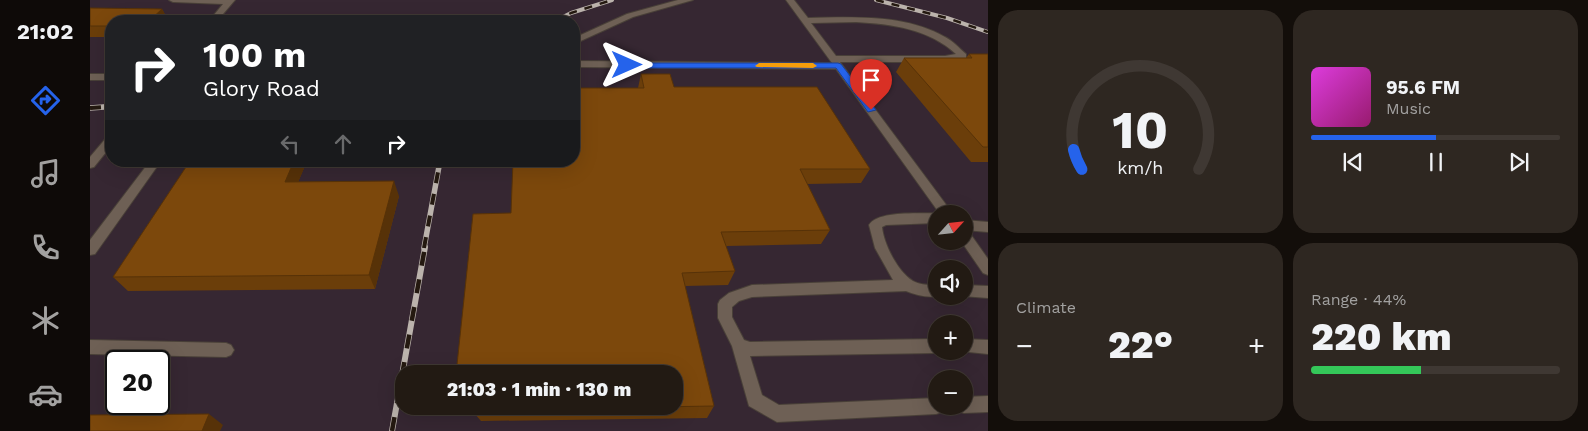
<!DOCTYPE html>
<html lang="en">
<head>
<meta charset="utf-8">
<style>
  body { margin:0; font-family:"Work Sans",sans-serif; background:#2e2721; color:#f1f3f6; height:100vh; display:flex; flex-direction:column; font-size:19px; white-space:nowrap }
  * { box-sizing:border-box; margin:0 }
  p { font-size:16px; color:#a2a1a0 }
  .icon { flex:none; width:28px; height:28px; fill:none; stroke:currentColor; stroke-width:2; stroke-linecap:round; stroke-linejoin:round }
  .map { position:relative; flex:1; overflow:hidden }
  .panel { display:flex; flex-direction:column; gap:10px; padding:10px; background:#130e0a; width:600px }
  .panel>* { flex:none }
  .top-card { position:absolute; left:15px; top:15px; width:475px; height:152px; border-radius:20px; box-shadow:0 5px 20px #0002,0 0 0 1px #3f3833; background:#202124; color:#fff; overflow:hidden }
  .needle { width:32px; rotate:63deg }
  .buttons { position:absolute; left:838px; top:205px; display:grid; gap:10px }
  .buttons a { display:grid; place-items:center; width:45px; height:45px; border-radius:50%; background:#221a13; box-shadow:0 5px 20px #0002,0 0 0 1px #3f3833; font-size:25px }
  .speed { position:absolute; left:15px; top:350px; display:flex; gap:10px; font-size:25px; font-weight:700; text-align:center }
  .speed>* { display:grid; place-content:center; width:65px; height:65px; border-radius:50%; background:#221a13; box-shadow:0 5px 20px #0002,0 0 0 1px #3f3833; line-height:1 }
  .speed .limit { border:2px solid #111; border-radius:8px; background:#fff; color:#111 }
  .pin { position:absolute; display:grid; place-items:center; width:42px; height:42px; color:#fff; margin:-51px -21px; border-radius:50% 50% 50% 0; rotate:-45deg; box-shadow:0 0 5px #0007 }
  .pin .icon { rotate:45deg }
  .me { position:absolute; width:55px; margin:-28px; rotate:90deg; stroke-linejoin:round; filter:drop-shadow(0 0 4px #0008) }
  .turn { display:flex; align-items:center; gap:18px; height:105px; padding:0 15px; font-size:22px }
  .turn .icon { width:65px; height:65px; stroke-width:2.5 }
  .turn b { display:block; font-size:35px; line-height:42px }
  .lanes { display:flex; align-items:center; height:48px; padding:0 15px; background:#0003; justify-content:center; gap:25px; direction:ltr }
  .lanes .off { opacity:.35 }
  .big { font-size:38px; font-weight:800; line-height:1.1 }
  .panel .card { flex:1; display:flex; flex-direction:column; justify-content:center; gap:8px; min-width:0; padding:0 18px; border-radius:20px; background:#2e2721 }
  .panel .dial { align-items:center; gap:0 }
  .dial svg { height:130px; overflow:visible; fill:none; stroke:#3f3833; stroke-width:7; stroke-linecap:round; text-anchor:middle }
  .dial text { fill:#f1f3f6; stroke:none }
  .song { display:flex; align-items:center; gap:15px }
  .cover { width:60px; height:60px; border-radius:8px; background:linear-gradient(135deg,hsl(300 70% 55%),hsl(320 70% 35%)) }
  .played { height:5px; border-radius:2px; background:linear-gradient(90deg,#2563eb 50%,#3f3833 50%) }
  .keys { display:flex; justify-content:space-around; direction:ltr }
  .heat { display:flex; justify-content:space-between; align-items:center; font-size:28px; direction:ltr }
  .charge { height:8px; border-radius:4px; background:linear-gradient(90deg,#34c759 44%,#3f3833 0) }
  .panel .tiles { flex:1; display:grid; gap:10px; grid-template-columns:repeat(2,1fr) }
  .trip { position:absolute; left:305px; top:365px; width:288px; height:50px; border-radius:20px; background:#221a13; box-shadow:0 5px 20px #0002,0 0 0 1px #3f3833; font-weight:800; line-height:50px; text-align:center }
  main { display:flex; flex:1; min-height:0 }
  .menu { display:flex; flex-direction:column; width:90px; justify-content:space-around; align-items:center; background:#0e0a08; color:#a2a1a0 }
  .menu .icon { width:35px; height:35px }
  .menu .current { color:#2563eb }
  .menu b { font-size:22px; color:#f1f3f6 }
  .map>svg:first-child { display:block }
  .industrial { fill:#362732; fill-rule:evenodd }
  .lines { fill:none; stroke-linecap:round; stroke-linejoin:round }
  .minor-casing { stroke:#494038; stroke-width:2 }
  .minor { fill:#6e6055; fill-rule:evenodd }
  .rail-far2-casing { stroke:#bbb3ac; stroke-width:4 }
  .rail-far1-casing { stroke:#bbb3ac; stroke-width:5.5 }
  .rail-casing { stroke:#bbb3ac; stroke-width:6 }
  .rail-far2 { stroke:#241910; stroke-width:2.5; stroke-dasharray:8; stroke-linecap:butt }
  .rail-far1 { stroke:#241910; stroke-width:4; stroke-dasharray:11; stroke-linecap:butt }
  .rail { stroke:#241910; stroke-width:4.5; stroke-dasharray:14; stroke-linecap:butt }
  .wall { fill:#6b3e0a }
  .shaded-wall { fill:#573208 }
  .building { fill:#7c480c; stroke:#573208 }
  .route { fill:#2563eb; stroke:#184099 }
  .slow { fill:#f59e0b }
</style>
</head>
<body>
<main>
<nav class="menu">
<b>21:02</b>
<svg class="icon current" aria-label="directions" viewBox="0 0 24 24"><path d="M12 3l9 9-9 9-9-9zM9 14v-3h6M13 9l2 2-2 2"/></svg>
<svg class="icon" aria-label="music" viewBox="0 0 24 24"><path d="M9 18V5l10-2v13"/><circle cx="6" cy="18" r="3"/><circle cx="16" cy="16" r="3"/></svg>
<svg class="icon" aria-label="phone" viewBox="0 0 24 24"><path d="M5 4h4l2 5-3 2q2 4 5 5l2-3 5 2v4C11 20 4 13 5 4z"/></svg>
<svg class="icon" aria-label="climate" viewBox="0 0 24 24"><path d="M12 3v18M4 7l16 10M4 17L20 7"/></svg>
<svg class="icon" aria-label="car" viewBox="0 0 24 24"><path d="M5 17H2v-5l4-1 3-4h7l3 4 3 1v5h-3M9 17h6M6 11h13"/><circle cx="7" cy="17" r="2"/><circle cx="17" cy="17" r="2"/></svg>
</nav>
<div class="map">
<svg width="898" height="431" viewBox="0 0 898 431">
  <rect width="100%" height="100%" fill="#2e2319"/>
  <path class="industrial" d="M0,0H898V431H0ZM21,21H484V161H21ZM846,214H874V241H846ZM846,269H874V296H846ZM846,324H874V351H846ZM26,361H69V404H26ZM314,374H584V406H314ZM846,379H874V406H846Z"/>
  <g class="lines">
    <defs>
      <path id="minor" d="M79,0H145L127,21H119L133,4L83,2Z
        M588,0H603L543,17L484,44V38L537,14Z
        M696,0H704L718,18C762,17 815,14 855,37C863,41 869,48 876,54V58L855,62H750L863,214H850L746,69L484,67V61L742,63ZM766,22C802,24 839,29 866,54L855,56H746L721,23Z
        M0,74H21V80H0Z
        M21,136V146L4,167L0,168V157L17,137Z
        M60,161H71L5,254L0,255V240Z
        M846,213V223L796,225L792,227C794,245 808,272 823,281C830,285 839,285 846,285V296H848C837,298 826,295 816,291L662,297L649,301L642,307V317L654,340L660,342L846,339V351H851L846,353L660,356L672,395L689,405L846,398V406H854L852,412L846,414L687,422L659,406L642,346L628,318V304L630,300L639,293L662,285L803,280L785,248L779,225C788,210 830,214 846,213Z
        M874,220L898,222V232L874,230Z
        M874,231L879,232L898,259V275L893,273L871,241H874Z
        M874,285L898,286V298L872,296H874Z
        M874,339L898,340V354L869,351H874Z
        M0,340L136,343L141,345L144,350L141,355L136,357L0,354Z
        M898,396V412L874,413L868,411L866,406H874V397Z"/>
    </defs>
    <use href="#minor" class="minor-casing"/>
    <use href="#minor" class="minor"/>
    <defs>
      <path id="rail-far2" d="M786,0L857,18L898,32
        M465,21L481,13L522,0
        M1,108L21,106"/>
      <path id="rail-far1" d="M0,108L14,107
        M334,248L350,161"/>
      <path id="rail" d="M302,431L335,247"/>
    </defs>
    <use href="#rail-far2" class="rail-far2-casing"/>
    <use href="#rail-far1" class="rail-far1-casing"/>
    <use href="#rail" class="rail-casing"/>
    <use href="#rail-far2" class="rail-far2"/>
    <use href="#rail-far1" class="rail-far1"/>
    <use href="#rail" class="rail"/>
  </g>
  <path class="wall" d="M0,8L72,9L78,20L77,21H21V37H0Z
    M879,54H898V162H881L806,72L814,58H876Z
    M551,74L780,169L771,183L717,184L740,230L731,244L636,246L645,271L638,285L595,286L624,406L617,418L391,421L378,406H584L421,213L548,88Z
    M100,161H217L208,182L309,196L285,289L38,291L23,277Z"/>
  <path class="shaded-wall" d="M72,9L78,20L77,21H59Z
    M204,161H217L202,197L195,182Z
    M304,181L309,196L285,289L279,275Z
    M119,414L133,425L130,431H112Z"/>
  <path class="building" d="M0,8L72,9L59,21H21V26H0Z
    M879,54H898V147H893L814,58H882Z
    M551,74H580L584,87H727L780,169H710L740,230L631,232L645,271L592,273L624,406L389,410L385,406H584V374H366L383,214L421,213L423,161H484V88H554Z
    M100,161H204L195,182L304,181L279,275L23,277Z
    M119,414L112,431H0V415Z"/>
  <path class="route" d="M534,63H748L751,64L786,110L778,112L746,68H537L534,67Z"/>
  <path class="slow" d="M669,63H723L727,66L723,68L667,67L665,66Z"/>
</svg>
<div class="buttons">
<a><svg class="needle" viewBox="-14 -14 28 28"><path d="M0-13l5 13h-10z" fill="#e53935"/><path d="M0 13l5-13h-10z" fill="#a2a1a0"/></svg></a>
<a><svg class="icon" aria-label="sound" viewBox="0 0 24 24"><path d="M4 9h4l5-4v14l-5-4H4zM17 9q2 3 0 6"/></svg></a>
<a>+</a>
<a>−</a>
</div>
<div class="speed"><div class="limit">20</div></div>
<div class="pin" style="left:781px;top:110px;background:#d93025"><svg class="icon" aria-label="arrive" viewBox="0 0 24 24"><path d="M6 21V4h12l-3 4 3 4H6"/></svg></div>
<svg class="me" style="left:537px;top:65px" viewBox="-20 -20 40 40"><path d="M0-17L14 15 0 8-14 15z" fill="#2563eb" stroke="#fff" stroke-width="4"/></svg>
<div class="trip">21:03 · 1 min · 130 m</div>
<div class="top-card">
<div class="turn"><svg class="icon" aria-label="right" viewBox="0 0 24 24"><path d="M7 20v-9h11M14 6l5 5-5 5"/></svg><div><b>100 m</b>Glory Road</div></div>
<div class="lanes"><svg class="icon off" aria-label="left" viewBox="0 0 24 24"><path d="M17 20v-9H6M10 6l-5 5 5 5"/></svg><svg class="icon off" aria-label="ahead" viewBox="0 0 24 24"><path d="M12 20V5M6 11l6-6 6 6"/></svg><svg class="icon" aria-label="right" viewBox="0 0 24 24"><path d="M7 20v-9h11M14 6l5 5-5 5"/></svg></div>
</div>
</div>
<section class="panel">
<div class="tiles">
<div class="card dial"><svg viewBox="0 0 100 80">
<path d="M14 69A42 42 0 1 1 86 69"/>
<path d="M14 69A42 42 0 0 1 9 57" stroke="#2563eb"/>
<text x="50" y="56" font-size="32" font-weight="700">10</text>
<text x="50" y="72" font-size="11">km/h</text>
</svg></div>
<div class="card">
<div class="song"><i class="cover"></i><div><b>95.6 FM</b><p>Music</p></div></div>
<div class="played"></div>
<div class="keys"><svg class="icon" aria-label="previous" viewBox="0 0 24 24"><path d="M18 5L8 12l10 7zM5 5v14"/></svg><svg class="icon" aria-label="pause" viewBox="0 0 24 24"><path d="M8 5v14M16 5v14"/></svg><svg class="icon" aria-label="next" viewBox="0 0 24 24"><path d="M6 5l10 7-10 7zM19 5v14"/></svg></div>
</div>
<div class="card"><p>Climate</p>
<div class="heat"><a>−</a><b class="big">22°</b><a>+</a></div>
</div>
<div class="card"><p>Range · 44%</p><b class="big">220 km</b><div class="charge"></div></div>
</div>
</section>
</main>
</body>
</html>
